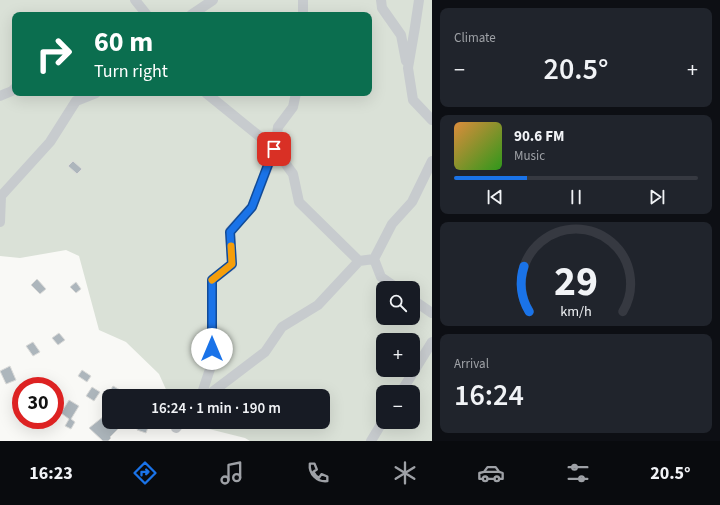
<!DOCTYPE html>
<html lang="en">
<head>
<meta charset="utf-8">
<style>
  body { margin:0; font-family:"Source Sans 3",sans-serif; background:#20242c; color:#f1f3f6; height:100vh; display:flex; flex-direction:column; font-size:15px; white-space:nowrap }
  * { box-sizing:border-box; margin:0 }
  p { font-size:13px; color:#9ea1a6 }
  .icon { flex:none; width:22px; height:22px; fill:none; stroke:currentColor; stroke-width:2; stroke-linecap:round; stroke-linejoin:round }
  .map { position:relative; flex:1; overflow:hidden }
  .details { display:flex; flex-direction:column; gap:8px; padding:8px; background:#0d0f14; width:288px }
  .details>* { flex:none }
  .guide { position:absolute; left:12px; top:12px; width:360px; height:84px; border-radius:8px; box-shadow:0 4px 16px #0002; background:#0b6e4f; color:#fff; overflow:hidden }
  .fabs { position:absolute; left:376px; top:281px; display:grid; gap:8px }
  .fabs a { display:grid; place-items:center; width:44px; height:44px; border-radius:8px; background:#171b24; box-shadow:0 4px 16px #0002; font-size:20px }
  .speed { position:absolute; left:12px; top:377px; display:flex; gap:8px; font-size:20px; font-weight:700; text-align:center }
  .speed>* { display:grid; place-content:center; width:52px; height:52px; border-radius:50%; background:#171b24; box-shadow:0 4px 16px #0002; line-height:1 }
  .speed .limit { border:6px solid #d22; background:#fff; color:#111 }
  .pin { position:absolute; display:grid; place-items:center; width:34px; height:34px; color:#fff; margin:-17px; border-radius:8px; box-shadow:0 2px 6px #0006 }
  .me { position:absolute; width:44px; margin:-22px; rotate:0deg; stroke-linejoin:round; filter:drop-shadow(0 0 3px #0008) }
  .turn { display:flex; align-items:center; gap:14px; height:84px; padding:0 16px; font-size:18px }
  .turn .icon { width:52px; height:52px; stroke-width:2.5 }
  .turn b { display:block; font-size:28px; line-height:34px }
  .big { font-size:30px; font-weight:600; line-height:1.1 }
  .details .tile { flex:1; display:flex; flex-direction:column; justify-content:center; gap:6px; min-width:0; padding:0 14px; border-radius:8px; background:#20242c }
  .details .dial { align-items:center; gap:0 }
  .dial svg { height:104px; overflow:visible; fill:none; stroke:#363941; stroke-width:7; stroke-linecap:round; text-anchor:middle }
  .dial text { fill:#f1f3f6; stroke:none }
  .song { display:flex; align-items:center; gap:12px }
  .cover { width:48px; height:48px; border-radius:6px; background:linear-gradient(135deg,hsl(30 70% 55%),hsl(110 70% 35%)) }
  .played { height:4px; border-radius:2px; background:linear-gradient(90deg,#1a73e8 30%,#363941 30%) }
  .keys { display:flex; justify-content:space-around; direction:ltr }
  .heat { display:flex; justify-content:space-between; align-items:center; font-size:22px; direction:ltr }
  .trip { position:absolute; left:102px; top:389px; width:228px; height:40px; border-radius:8px; background:#171b24; box-shadow:0 4px 16px #0002; font-weight:600; line-height:40px; text-align:center }
  .dock { display:flex; height:64px; justify-content:space-around; align-items:center; background:#090b0e; color:#9ea1a6 }
  .dock .icon { width:28px; height:28px }
  .dock .selected { color:#1a73e8 }
  .dock b { font-size:18px; color:#f1f3f6 }
  main { display:flex; flex:1; min-height:0 }
  .map>svg:first-child { display:block }
  .green { fill:#dae1d7; fill-rule:evenodd }
  .building { fill:#adb6bc; stroke:#dbdbd9 }
  .lines { fill:none; stroke-linecap:round; stroke-linejoin:round }
  .street { stroke:#c7cbce; stroke-width:10 }
  .route-casing { stroke:#114b97; stroke-width:10 }
  .route { stroke:#1a73e8; stroke-width:7 }
  .slow { stroke:#f59e0b; stroke-width:7 }
</style>
</head>
<body>
<main>
<div class="map">
<svg width="432" height="441" viewBox="0 0 432 441">
  <rect width="100%" height="100%" fill="#f9f9f6"/>
  <path class="green" d="M0,0H432V441H250L245,438L193,425L190,422H323V396H169L159,374L126,342L99,330L79,256L66,250L20,258L0,256ZM15,15H369V93H15ZM383,288H413V318H383ZM383,340H413V370H383ZM383,392H413V422H383Z"/>
  <path class="building" d="M73,161L82,169L77,174L68,166Z
    M37,279L46,289L40,294L31,285Z
    M76,282L81,289L76,293L70,287Z
    M59,333L65,340L58,345L52,338Z
    M33,342L40,352L33,356L26,346Z
    M10,366L16,380L6,384L0,371Z
    M82,370L91,376L87,382L78,376Z
    M113,386L122,391L119,396H116L109,392Z
    M92,387L100,392L94,401L86,396Z
    M69,400L79,406L71,419L75,422L71,429L65,426L69,419L61,413Z
    M104,416L109,422H115L120,427L110,437L111,438L108,441H103L89,428Z
    M140,422H150L146,433L137,430Z"/>
  <g class="lines">
    <path class="street" d="M135,0L147,15
      M303,0V15
      M381,0L382,8L401,35L406,61
      M419,0L415,27L408,68L413,100L432,120
      M191,15L213,0
      M206,93L275,149L293,174L299,202L359,261
      M0,96L12,91L15,88
      M0,222L1,196L50,142L76,101L96,93
      M397,288L381,277L374,259L392,224L412,202L432,161
      M413,300L432,313
      M401,392L432,342
      M201,396L212,363V280L232,265L230,231L252,207L275,149L278,127L293,107L296,93
      M207,396L265,352L282,327L318,305L359,261L374,259
      M176,428L181,422
      M371,441L383,421"/>
  </g>
  <g class="lines">
    <defs>
      <path id="route" d="M212,349V280L232,264L230,232L252,207L274,149"/>
    </defs>
    <use href="#route" class="route-casing"/>
    <use href="#route" class="route"/>
    <path class="slow" d="M212,280L232,264L231,246"/>
  </g>
</svg>
<div class="fabs">
<a><svg class="icon" aria-label="search" viewBox="0 0 24 24"><circle cx="10" cy="10" r="6"/><path d="M15 15l6 6"/></svg></a>
<a>+</a>
<a>−</a>
</div>
<div class="speed"><div class="limit">30</div></div>
<div class="pin" style="left:274px;top:149px;background:#d93025"><svg class="icon" aria-label="arrive" viewBox="0 0 24 24"><path d="M6 21V4h12l-3 4 3 4H6"/></svg></div>
<svg class="me" style="left:212px;top:349px" viewBox="-20 -20 40 40"><circle r="19" fill="#fff"/><path d="M0-13L10 11 0 6-10 11z" fill="#1a73e8"/></svg>
<div class="trip">16:24 · 1 min · 190 m</div>
<div class="guide">
<div class="turn"><svg class="icon" aria-label="right" viewBox="0 0 24 24"><path d="M7 20v-9h11M14 6l5 5-5 5"/></svg><div><b>60 m</b>Turn right</div></div>
</div>
</div>
<section class="details">
<div class="tile"><p>Climate</p>
<div class="heat"><a>−</a><b class="big">20.5°</b><a>+</a></div>
</div>
<div class="tile">
<div class="song"><i class="cover"></i><div><b>90.6 FM</b><p>Music</p></div></div>
<div class="played"></div>
<div class="keys"><svg class="icon" aria-label="previous" viewBox="0 0 24 24"><path d="M18 5L8 12l10 7zM5 5v14"/></svg><svg class="icon" aria-label="pause" viewBox="0 0 24 24"><path d="M8 5v14M16 5v14"/></svg><svg class="icon" aria-label="next" viewBox="0 0 24 24"><path d="M6 5l10 7-10 7zM19 5v14"/></svg></div>
</div>
<div class="tile dial"><svg viewBox="0 0 100 80">
<path d="M14 69A42 42 0 1 1 86 69"/>
<path d="M14 69A42 42 0 0 1 10 34" stroke="#1a73e8"/>
<text x="50" y="56" font-size="32" font-weight="700">29</text>
<text x="50" y="72" font-size="11">km/h</text>
</svg></div>
<div class="tile"><p>Arrival</p><b class="big">16:24</b></div>
</section>
</main>
<nav class="dock">
<b>16:23</b>
<svg class="icon selected" aria-label="directions" viewBox="0 0 24 24"><path d="M12 3l9 9-9 9-9-9zM9 14v-3h6M13 9l2 2-2 2"/></svg>
<svg class="icon" aria-label="music" viewBox="0 0 24 24"><path d="M9 18V5l10-2v13"/><circle cx="6" cy="18" r="3"/><circle cx="16" cy="16" r="3"/></svg>
<svg class="icon" aria-label="phone" viewBox="0 0 24 24"><path d="M5 4h4l2 5-3 2q2 4 5 5l2-3 5 2v4C11 20 4 13 5 4z"/></svg>
<svg class="icon" aria-label="climate" viewBox="0 0 24 24"><path d="M12 3v18M4 7l16 10M4 17L20 7"/></svg>
<svg class="icon" aria-label="car" viewBox="0 0 24 24"><path d="M5 17H2v-5l4-1 3-4h7l3 4 3 1v5h-3M9 17h6M6 11h13"/><circle cx="7" cy="17" r="2"/><circle cx="17" cy="17" r="2"/></svg>
<svg class="icon" aria-label="filters" viewBox="0 0 24 24"><path d="M4 7h16M4 17h16"/><circle cx="9" cy="7" r="2"/><circle cx="15" cy="17" r="2"/></svg>
<b>20.5°</b>
</nav>
</body>
</html>
